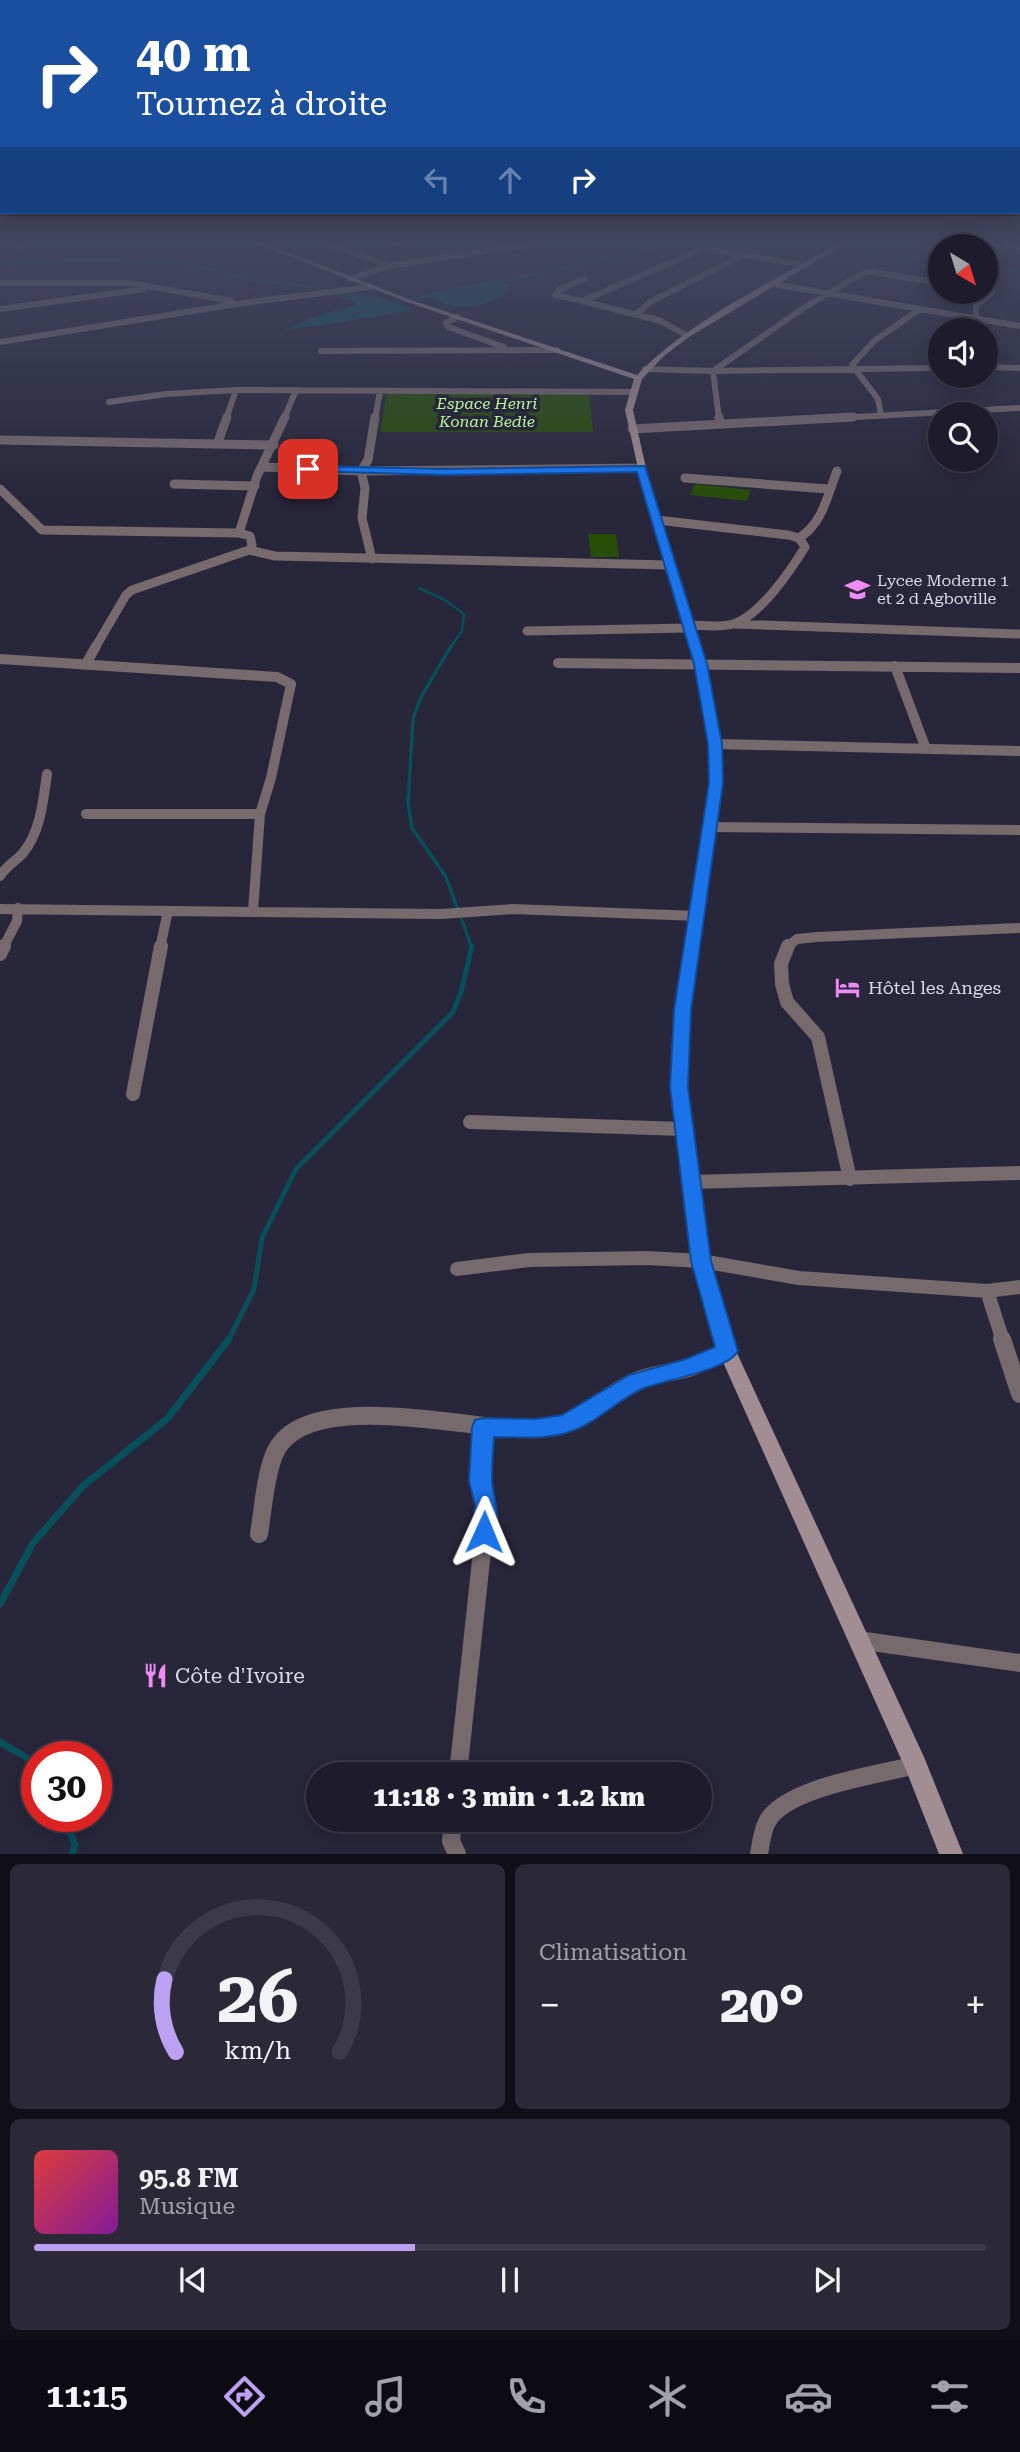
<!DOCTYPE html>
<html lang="fr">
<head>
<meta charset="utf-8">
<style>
  body { margin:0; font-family:"Roboto Serif",serif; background:#2b2938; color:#f1f3f6; height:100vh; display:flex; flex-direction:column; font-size:26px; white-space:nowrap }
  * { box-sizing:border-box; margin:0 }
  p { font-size:23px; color:#a1a1a9 }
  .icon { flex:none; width:38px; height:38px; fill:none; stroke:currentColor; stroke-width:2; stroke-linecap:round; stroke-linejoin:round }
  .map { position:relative; height:1854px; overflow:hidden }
  .drawer { display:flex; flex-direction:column; gap:10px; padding:10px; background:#100f18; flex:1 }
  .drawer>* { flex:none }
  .banner { position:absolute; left:0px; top:0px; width:1020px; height:214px; box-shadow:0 4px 18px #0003,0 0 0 2px #3c3a48; background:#1a4fa0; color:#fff; overflow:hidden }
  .needle { width:46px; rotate:142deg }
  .tools { position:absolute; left:928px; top:234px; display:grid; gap:14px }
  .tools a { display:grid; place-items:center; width:70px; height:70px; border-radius:50%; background:#1e1c2c; box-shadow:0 4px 18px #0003,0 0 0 2px #3c3a48; font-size:35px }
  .speed { position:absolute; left:21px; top:1741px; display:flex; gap:14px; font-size:35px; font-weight:700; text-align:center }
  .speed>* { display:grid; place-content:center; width:91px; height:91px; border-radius:50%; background:#1e1c2c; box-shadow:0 4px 18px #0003,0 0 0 2px #3c3a48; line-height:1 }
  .speed .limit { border:10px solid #d22; background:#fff; color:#111 }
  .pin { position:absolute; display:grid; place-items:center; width:60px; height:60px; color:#fff; margin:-30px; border-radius:14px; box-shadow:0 4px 10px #0006 }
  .me { position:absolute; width:77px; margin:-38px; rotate:1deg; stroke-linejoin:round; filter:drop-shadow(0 0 5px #0008) }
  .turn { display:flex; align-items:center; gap:24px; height:147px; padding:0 21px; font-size:32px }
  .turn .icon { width:91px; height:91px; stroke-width:2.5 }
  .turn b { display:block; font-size:49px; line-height:60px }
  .lanes { display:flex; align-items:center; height:66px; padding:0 21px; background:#0003; justify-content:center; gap:35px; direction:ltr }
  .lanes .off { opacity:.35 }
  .big { font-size:52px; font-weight:800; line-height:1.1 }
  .drawer .widget { flex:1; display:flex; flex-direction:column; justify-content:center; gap:10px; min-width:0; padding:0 24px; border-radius:10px; background:#2b2938 }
  .drawer .dial { align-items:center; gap:0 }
  .dial svg { height:182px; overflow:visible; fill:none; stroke:#3c3a48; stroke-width:7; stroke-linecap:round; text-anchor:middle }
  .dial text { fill:#f1f3f6; stroke:none }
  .song { display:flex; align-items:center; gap:21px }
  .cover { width:84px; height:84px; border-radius:10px; background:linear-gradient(135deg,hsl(0 70% 55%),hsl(290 70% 35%)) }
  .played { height:7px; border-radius:4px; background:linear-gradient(90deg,#bca0f2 40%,#3c3a48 40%) }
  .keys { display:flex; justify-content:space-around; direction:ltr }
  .heat { display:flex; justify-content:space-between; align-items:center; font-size:38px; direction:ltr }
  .drawer .tiles { flex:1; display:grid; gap:10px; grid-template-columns:1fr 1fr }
  .widget:last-child { grid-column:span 2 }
  .trip { position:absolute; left:306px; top:1762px; width:406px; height:70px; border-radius:35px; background:#1e1c2c; box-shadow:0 4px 18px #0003,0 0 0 2px #3c3a48; font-weight:800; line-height:70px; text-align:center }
  .tabs { display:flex; height:112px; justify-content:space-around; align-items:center; background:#0c0b12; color:#a1a1a9 }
  .tabs .icon { width:49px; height:49px }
  .tabs .selected { color:#bca0f2 }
  .tabs b { font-size:32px; color:#f1f3f6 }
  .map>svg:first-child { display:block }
  .green { fill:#274d07 }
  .water { fill:#074f5b }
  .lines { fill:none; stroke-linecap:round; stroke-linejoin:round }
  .stream-far3 { stroke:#074f5b; stroke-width:2.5 }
  .stream-far2 { stroke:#074f5b; stroke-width:3.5 }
  .stream-far1 { stroke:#074f5b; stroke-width:5 }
  .stream { stroke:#074f5b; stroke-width:7 }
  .street-far4 { stroke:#766a6d; stroke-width:6 }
  .street-far3 { stroke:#766a6d; stroke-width:9 }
  .street-far2 { stroke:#766a6d; stroke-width:10 }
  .street-far1 { stroke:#766a6d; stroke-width:14 }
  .street { stroke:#766a6d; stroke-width:18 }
  .secondary { fill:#a28e92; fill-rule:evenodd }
  .route { fill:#1a73e8; stroke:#114b97; stroke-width:2 }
  .labels { text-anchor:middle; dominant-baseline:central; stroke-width:7; stroke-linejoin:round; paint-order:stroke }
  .far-park-label { font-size:16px; font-style:italic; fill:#b7f494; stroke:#28263a }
  .far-poi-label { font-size:16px; fill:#dbdae7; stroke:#28263a; text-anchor:start }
  .poi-label { font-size:18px; fill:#dbdae7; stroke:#28263a; text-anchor:start }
  .near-poi-label { font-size:21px; fill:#dbdae7; stroke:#28263a; text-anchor:start }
</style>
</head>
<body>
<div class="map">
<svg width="1020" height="1854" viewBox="0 0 1020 1854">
  <rect width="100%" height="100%" fill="#28263a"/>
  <path class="green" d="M387,393H589L593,432H380Z
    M695,484L751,490L747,501L690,495Z
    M588,534H616L619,557H591Z"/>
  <path class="water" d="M494,280L507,283L509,294C476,308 458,315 426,294Z
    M348,292L372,296L410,308V311L283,331L311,318L359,304L337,297V295Z"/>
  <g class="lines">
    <path class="stream-far3" d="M690,243L788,254
      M852,252L940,261
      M0,264L88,260L186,263L252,280L309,287L342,296
      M985,267L1020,272
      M500,282L680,243
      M391,304L430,295
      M419,588L445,600L464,614L462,631L450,648"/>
    <path class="stream-far2" d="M451,646L421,697L413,719L408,803L412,828L446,877L472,948"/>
    <path class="stream-far1" d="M228,1341L254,1289L262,1238L296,1169L453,1012L461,992L472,946"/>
    <path class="stream" d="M0,1604L33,1543L83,1486L167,1419L229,1339
      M0,1742L37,1764
      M64,1816L75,1845L72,1854"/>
    <path class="street-far4" d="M13,243L22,247
      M325,243L387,265
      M396,243L403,244
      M994,243L1020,246
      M350,279L388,266L539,243
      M0,283H129L232,301
      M773,284L1020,326
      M582,301L555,295L559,290L584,279
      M0,309L144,289
      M637,314L650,302L741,256
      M457,317L446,323L448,327L504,347
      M976,318V306L992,292L985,290
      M686,335L661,321L582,301L702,249L806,265
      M0,342L243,303L370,287
      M321,351L557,350
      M985,367L1020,368
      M645,369L713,371L940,368
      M109,402L166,394L236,390L632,392
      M881,415L878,399L852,365L874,341L920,309
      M226,419L236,390
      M284,419L296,390
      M375,419L380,391
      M719,419L713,371L805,307L863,273L873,272L940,283
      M820,419L1020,408"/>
    <path class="street-far3" d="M375,417L368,460L361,471L642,468
      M719,417L720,424
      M632,429L853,417
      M0,440L274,445
      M218,442L227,417
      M263,467L361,471L365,488L362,518L372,559
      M685,478L828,489
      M174,484L255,486
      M0,489L42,530L239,533L250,536L252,545L249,550L275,556L670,565
      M657,520L788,535L799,538L805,547C791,570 760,616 733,624C719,628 702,625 688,625
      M239,533L257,476L285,417
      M799,538C823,523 827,496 837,471
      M734,624L1020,634
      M527,631L690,628
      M95,648L126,595L132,590L249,550"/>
    <path class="street-far2" d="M0,659L277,677L291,684L271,778L260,814L253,911
      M558,663L1020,668
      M86,664L96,646
      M895,666L926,749
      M715,744L1020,751
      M86,814H260
      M711,827L1020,830
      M0,876C6,866 16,861 23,853C41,831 43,801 47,774
      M0,909L441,914L512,909L698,916
      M3,948L17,921L18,908
      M160,948L168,911
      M786,948L797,939L817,937L1020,928"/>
    <path class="street-far1" d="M788,946L781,964L782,984L787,1002L818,1037L850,1179
      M0,954L4,946
      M133,1094L161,946
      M470,1122L683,1129
      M689,1182L1020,1173
      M457,1269L529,1260L647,1258L701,1261L799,1278L987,1291L1020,1287
      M987,1291L1003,1341"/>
    <path class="street" d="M1002,1339L1020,1394
      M259,1534C263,1510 265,1477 274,1455C302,1383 477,1433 537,1429C581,1426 599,1397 636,1381C652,1374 671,1373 688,1368C701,1364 714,1357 727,1351
      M858,1640L1020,1663
      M458,1774L487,1505L480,1481L483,1427
      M453,1820L451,1841L457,1854
      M759,1854C761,1844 762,1831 767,1822C785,1787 878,1775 916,1765"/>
    <path class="secondary" d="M256,243H264L411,300L637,375C690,320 772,282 839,243H846L689,337L664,356L642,379L633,410L646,468L707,664L721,744L723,783L689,1010L687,1087L710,1261L736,1351L924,1757L963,1854H939L906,1770L718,1351L692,1261L671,1087L675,1010L711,783L709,744L695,664L638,468L625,410L634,379L407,302Z"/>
  </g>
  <linearGradient id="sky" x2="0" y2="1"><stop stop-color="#161520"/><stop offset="0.48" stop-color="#424760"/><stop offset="1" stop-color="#424760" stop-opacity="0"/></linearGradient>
  <rect width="1020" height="502" fill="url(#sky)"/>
  <path class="route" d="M308,466L445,469L645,466L707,664L722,744L723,783L691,1010L688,1087L711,1261L738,1351C728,1370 665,1380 644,1388C618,1399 596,1424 569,1432C545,1440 519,1437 494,1437C493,1450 492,1464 492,1477C492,1501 504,1514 492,1540L484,1543L475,1540L472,1532L475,1505L469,1481L472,1427L475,1420L483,1418L536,1419L562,1415L629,1375L686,1359L715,1347L691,1261L670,1087L674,1010L709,783L708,744L694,664L637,472L445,475L305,471V467Z"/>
  <defs>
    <symbol id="school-bare" viewBox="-9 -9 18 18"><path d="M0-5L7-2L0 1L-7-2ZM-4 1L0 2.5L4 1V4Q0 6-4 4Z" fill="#f08bf5" stroke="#28263a" stroke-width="2.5" paint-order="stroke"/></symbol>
    <symbol id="hotel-bare" viewBox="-9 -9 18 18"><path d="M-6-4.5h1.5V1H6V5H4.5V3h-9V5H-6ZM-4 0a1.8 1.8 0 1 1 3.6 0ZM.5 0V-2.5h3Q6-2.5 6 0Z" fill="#f08bf5" stroke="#28263a" stroke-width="2.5" paint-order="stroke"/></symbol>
    <symbol id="restaurant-bare" viewBox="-9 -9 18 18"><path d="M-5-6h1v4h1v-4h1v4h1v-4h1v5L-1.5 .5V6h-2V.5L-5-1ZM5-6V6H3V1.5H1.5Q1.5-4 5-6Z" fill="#f08bf5" stroke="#28263a" stroke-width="2.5" paint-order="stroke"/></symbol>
  </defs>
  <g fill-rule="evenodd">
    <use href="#school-bare" x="840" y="572" width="35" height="35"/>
    <use href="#hotel-bare" x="830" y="970" width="35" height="35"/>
    <use href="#restaurant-bare" x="138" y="1658" width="35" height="35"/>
  </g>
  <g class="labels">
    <g class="far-park-label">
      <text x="487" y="403">Espace Henri<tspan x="487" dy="18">Konan Bedie</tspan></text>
    </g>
    <g class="far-poi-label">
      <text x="877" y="580">Lycee Moderne 1<tspan x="877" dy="18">et 2 d Agboville</tspan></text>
    </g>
    <g class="poi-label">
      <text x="868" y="987">Hôtel les Anges</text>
    </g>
    <g class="near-poi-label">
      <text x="175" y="1676">Côte d'Ivoire</text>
    </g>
  </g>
</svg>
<div class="tools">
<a><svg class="needle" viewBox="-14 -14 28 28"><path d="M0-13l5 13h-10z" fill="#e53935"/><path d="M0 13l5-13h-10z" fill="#a1a1a9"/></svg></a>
<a><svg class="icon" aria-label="sound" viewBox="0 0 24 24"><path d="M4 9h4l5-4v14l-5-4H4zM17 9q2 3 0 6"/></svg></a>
<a><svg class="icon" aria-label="search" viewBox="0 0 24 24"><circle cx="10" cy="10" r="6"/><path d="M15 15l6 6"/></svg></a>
</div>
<div class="speed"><div class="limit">30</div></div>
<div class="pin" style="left:308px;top:469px;background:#d93025"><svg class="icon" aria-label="arrive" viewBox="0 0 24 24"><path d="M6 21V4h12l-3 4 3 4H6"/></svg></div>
<svg class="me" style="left:484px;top:1532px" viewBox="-20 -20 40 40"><path d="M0-17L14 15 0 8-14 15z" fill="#1a73e8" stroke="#fff" stroke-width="4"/></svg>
<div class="trip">11:18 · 3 min · 1.2 km</div>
<div class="banner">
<div class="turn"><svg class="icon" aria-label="right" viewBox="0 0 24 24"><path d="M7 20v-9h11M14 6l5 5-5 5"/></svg><div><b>40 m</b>Tournez à droite</div></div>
<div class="lanes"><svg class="icon off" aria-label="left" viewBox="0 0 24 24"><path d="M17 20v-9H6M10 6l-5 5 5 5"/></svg><svg class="icon off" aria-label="ahead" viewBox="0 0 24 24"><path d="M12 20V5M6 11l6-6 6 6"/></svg><svg class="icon" aria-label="right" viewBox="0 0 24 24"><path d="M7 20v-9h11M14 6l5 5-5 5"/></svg></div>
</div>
</div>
<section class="drawer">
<div class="tiles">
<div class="widget dial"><svg viewBox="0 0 100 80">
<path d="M14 69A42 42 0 1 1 86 69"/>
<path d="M14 69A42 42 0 0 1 9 37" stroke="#bca0f2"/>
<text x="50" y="56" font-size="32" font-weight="700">26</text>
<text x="50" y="72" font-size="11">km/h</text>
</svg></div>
<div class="widget"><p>Climatisation</p>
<div class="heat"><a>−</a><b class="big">20°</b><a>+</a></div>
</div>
<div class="widget">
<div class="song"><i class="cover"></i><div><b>95.8 FM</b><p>Musique</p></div></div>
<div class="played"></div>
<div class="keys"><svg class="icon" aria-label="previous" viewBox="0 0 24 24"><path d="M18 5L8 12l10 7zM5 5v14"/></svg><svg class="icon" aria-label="pause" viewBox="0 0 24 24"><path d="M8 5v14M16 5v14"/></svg><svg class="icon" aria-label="next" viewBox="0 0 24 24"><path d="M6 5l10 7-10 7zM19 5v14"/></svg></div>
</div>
</div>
</section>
<nav class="tabs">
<b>11:15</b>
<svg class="icon selected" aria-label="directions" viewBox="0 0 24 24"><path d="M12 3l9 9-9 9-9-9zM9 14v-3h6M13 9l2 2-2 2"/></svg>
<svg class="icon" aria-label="music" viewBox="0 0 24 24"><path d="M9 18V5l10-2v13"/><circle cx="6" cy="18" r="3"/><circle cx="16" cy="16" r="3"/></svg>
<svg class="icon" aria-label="phone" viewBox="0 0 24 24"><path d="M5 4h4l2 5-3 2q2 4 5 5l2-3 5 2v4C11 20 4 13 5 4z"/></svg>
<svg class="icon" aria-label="climate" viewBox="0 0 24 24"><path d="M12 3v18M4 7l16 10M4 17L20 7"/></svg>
<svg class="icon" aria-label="car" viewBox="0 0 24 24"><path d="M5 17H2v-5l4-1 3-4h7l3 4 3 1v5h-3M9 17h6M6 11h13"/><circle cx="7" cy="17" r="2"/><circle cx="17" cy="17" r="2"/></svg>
<svg class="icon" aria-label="filters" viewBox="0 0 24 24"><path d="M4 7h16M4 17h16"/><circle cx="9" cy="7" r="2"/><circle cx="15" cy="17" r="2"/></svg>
</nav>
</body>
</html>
